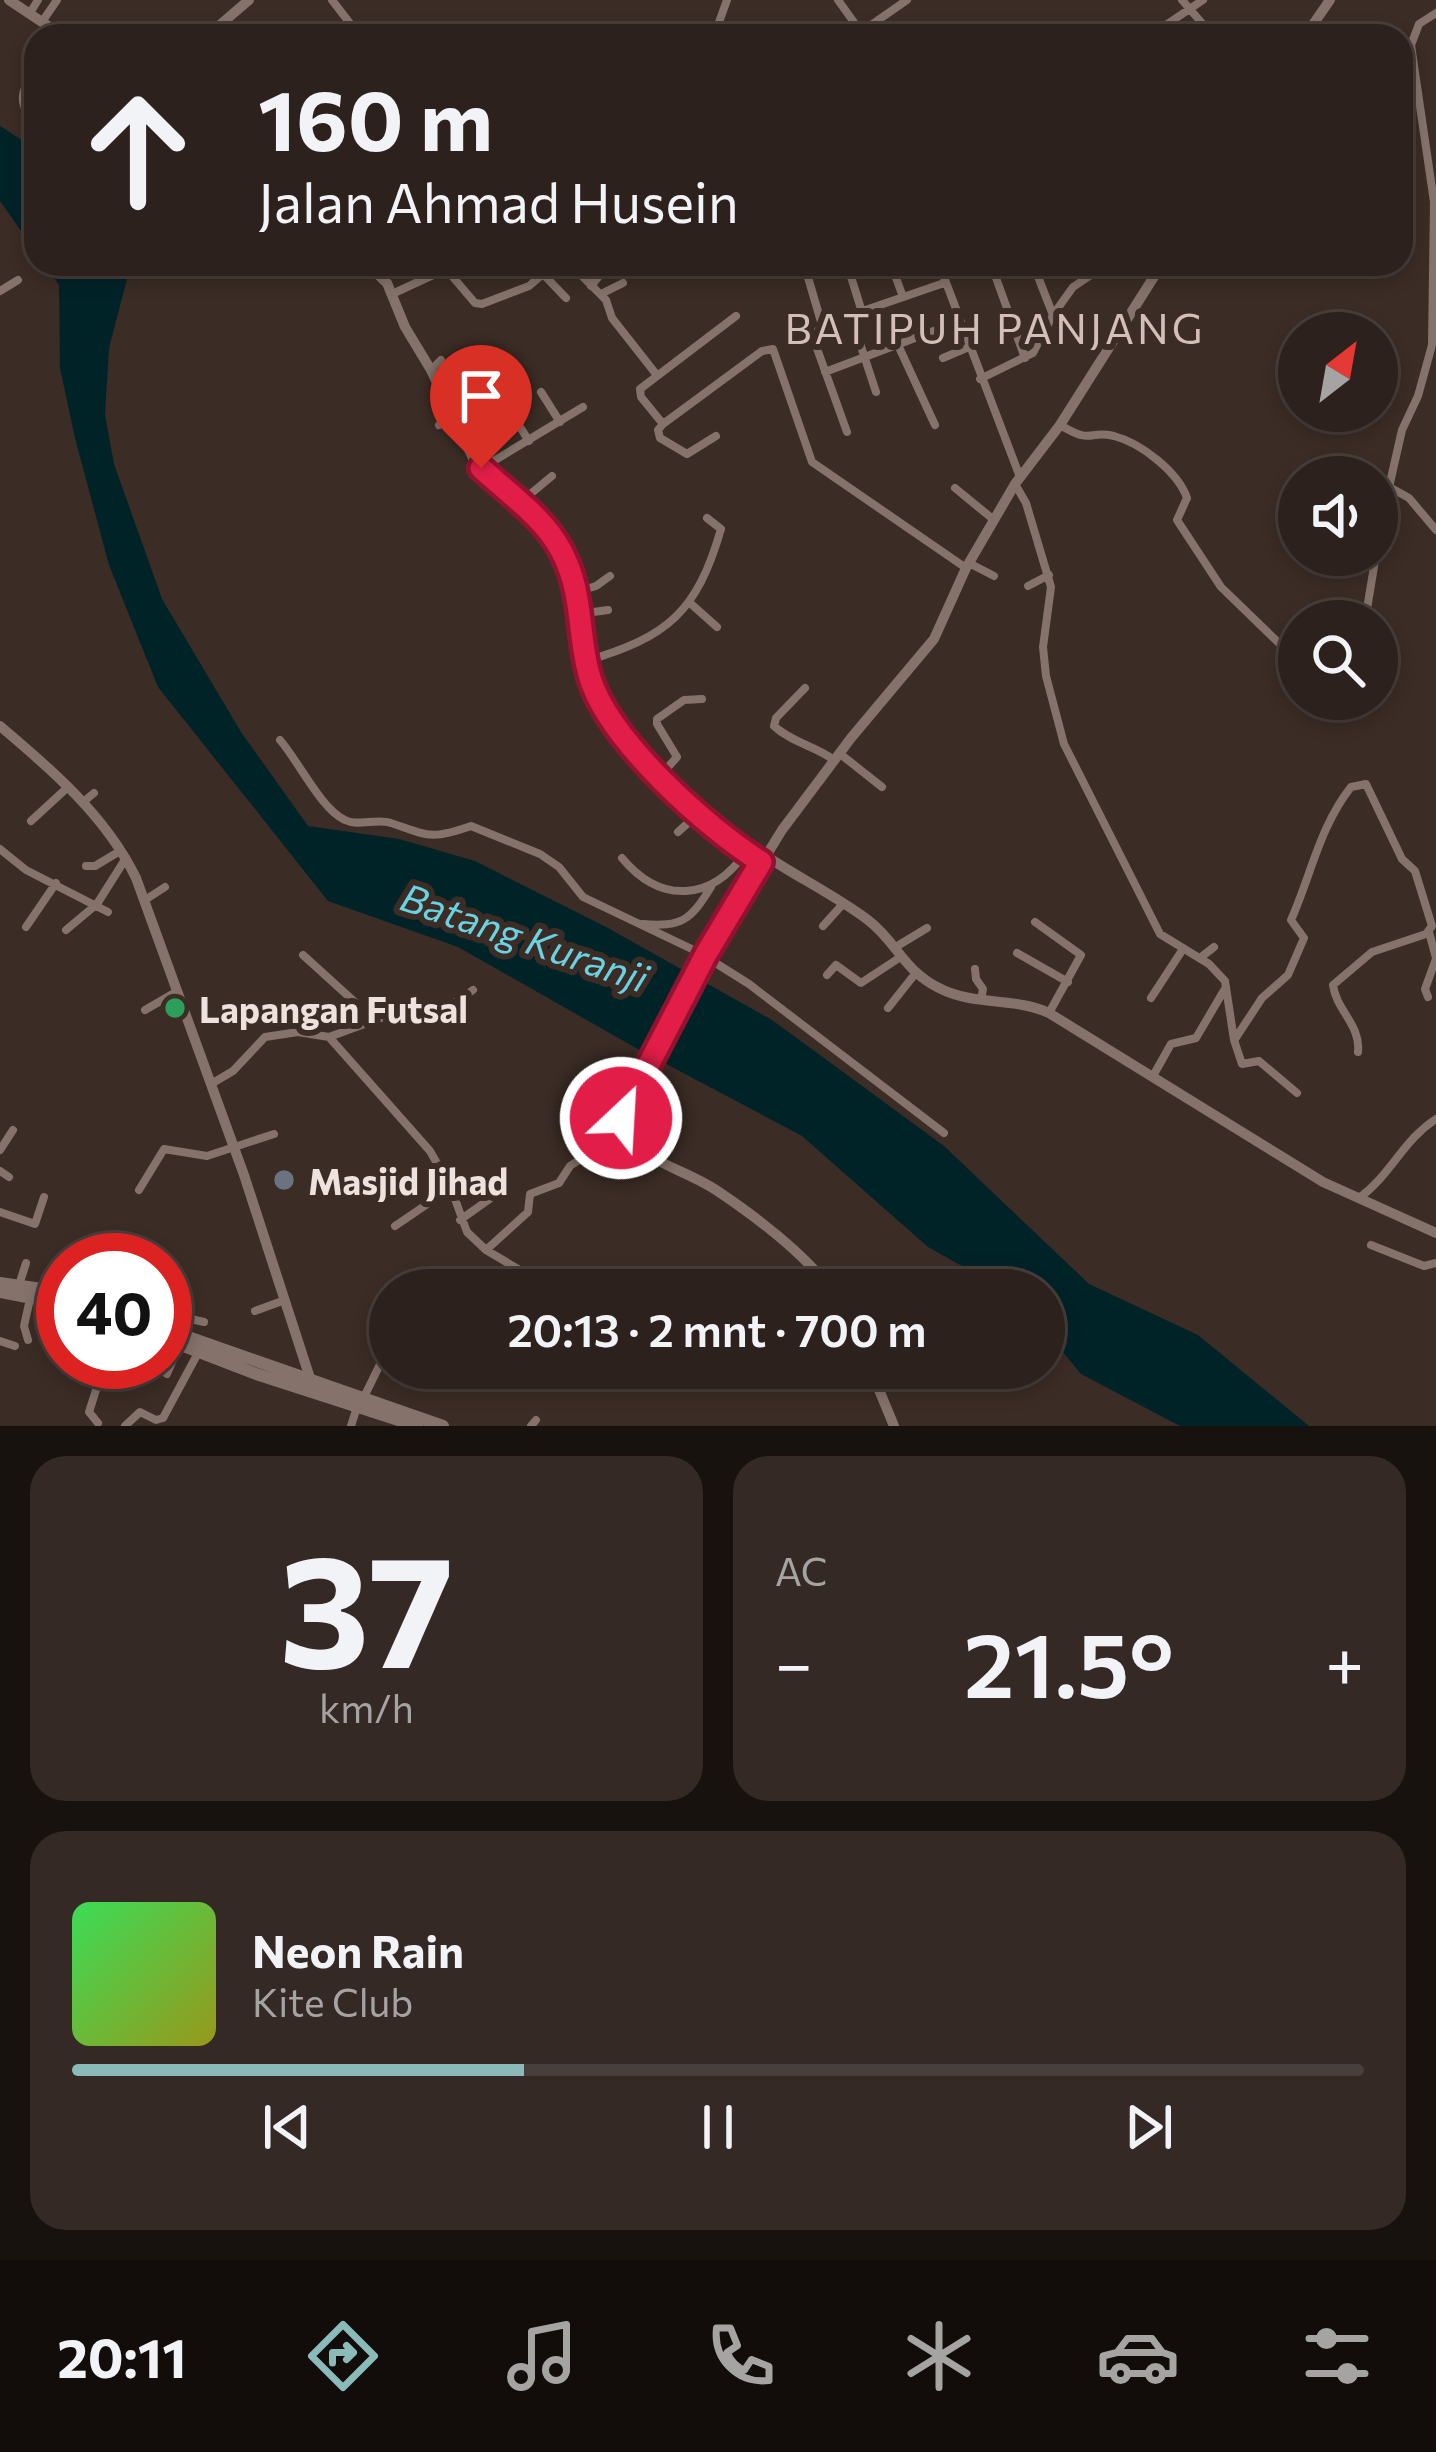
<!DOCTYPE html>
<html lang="id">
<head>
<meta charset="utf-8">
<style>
  body { margin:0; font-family:Commissioner,sans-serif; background:#342925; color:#f1f3f6; height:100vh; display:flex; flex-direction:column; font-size:45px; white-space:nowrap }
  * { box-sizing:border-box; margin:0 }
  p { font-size:39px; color:#a6a3a3 }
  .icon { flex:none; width:66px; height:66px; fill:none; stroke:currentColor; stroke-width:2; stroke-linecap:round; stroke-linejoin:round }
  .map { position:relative; height:1426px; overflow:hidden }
  .sheet { display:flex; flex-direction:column; gap:30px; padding:30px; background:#18120f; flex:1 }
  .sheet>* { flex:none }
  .top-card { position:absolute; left:24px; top:24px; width:1389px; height:252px; border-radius:36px; box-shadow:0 6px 18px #0003,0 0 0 3px #483e3b; background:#2c211c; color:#f1f3f6; overflow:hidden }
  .needle { width:78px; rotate:31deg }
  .controls { position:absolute; left:1278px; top:312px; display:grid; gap:24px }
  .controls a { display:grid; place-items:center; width:120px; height:120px; border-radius:50%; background:#2c211c; box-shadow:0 6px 18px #0003,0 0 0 3px #483e3b; font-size:60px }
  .speed { position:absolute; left:36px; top:1233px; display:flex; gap:24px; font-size:60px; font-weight:700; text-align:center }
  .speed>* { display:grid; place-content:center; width:156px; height:156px; border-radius:50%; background:#2c211c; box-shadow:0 6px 18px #0003,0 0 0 3px #483e3b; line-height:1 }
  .speed .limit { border:18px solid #d22; background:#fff; color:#111 }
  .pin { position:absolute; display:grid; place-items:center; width:102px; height:102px; color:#fff; margin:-123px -51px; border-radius:50% 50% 50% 0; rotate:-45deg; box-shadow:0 0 12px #0007 }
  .pin .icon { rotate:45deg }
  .me { position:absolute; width:132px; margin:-66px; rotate:25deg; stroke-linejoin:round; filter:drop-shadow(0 0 9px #0008) }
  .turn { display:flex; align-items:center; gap:42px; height:252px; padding:0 36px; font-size:54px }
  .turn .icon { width:156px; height:156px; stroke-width:2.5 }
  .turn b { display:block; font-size:84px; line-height:102px }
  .big { font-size:90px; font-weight:600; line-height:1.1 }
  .sheet .card { flex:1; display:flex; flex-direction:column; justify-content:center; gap:18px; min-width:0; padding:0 42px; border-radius:36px; background:#342925 }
  .sheet .dial { align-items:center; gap:0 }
  .dial b { font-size:156px; line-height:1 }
  .song { display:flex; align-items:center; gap:36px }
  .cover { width:144px; height:144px; border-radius:18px; background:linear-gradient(135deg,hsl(130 70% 55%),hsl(60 70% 35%)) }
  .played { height:12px; border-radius:6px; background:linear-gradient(90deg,#8bbbb9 35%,#483e3b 35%) }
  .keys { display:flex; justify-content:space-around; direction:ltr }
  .heat { display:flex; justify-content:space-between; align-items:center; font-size:66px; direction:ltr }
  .sheet .tiles { flex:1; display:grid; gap:30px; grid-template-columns:1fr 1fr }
  .card:last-child { grid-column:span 2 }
  .trip { position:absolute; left:369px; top:1269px; width:696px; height:120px; border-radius:60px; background:#2c211c; box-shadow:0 6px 18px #0003,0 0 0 3px #483e3b; font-weight:600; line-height:120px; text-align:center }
  .tabs { display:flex; height:192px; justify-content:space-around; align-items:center; background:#120d0b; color:#a6a3a3 }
  .tabs .icon { width:84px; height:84px }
  .tabs .active { color:#8bbbb9 }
  .tabs b { font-size:54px; color:#f1f3f6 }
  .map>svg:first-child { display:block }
  .water { fill:#002328 }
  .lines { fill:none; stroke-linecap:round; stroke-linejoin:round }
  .minor { stroke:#85736b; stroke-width:8 }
  .tertiary { stroke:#85736b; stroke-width:10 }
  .secondary { stroke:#85736b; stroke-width:12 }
  .route-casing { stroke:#92132f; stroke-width:30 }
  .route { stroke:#e11d48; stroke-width:21 }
  .leisure-dot { fill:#2e9e5b; stroke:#3b2c25; stroke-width:4.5 }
  .worship-dot { fill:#6b7280; stroke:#3b2c25; stroke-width:4.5 }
  .labels { text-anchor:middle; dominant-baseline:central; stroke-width:12; stroke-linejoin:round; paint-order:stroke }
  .poi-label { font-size:36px; font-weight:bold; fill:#ede2de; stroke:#3b2c25; text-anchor:start }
  .water-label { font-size:39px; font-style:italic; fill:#69d3e3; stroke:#3b2c25 }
  .quarter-label { font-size:42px; letter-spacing:3px; fill:#d3bfb7; stroke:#3b2c25 }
</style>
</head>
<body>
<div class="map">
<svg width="1436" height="1426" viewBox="0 0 1436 1426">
  <rect width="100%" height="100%" fill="#3b2c25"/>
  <path class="water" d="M0,126L36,149V252L0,201Z
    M45,264H123L127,279L109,348L105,415L114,464L162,599L241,732L308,826L399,839L475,861L606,927L772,1020L944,1146L1089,1284L1198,1335L1309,1426H1180L1081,1374L1044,1329V1290H1005L928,1247L802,1136L636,1048L458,947L328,901L158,687L109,565L75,438L60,368L59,285Z"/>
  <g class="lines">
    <path class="minor" d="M332,0L352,26L353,36
      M838,0L863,35
      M1182,0L1213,36
      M30,13L38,0
      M42,22L57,0
      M1160,29L1203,0
      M861,32L907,0
      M703,36L718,25L727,0
      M36,67C21,92 16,102 36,125
      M548,264L543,274L566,298
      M570,264L606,300L612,318L656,374
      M847,264L862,312
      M891,264L903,297
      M939,264L1020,477
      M991,264L1025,358
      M807,274L822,325L815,334V343L847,432
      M591,286L609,264
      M0,291L18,280
      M392,294L446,269L475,303L482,304L529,286L543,274
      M601,294L623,283
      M1053,315L1073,287L1097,271
      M851,316L876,392
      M822,325L944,283
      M898,345L935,425
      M943,358L969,347
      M431,370L441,360
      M825,372L960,321
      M980,379L1033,353L1053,315L1033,264
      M541,392L560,422
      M511,413L529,441
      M663,424L762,351L773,349L812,462L966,568
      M439,425L452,420
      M1060,425C1093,445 1087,430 1114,436C1141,443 1178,472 1187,498L1177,520L1221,587L1286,650L1299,656
      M716,436L687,454L660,438L658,430L663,424L641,397L640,389L736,316
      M482,468L583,407
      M1015,484L1026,503L1051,587L1043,647L1046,676L1064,744L1160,934L1209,964L1225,981L1234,1040L1242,1064L1259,1061L1297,1093
      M955,488L994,520
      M1391,488L1409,498L1436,530
      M522,501L552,476
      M969,563L994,576
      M1028,586L1049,575
      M576,592L596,586L610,576
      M690,603L717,627
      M579,614L608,610
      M1365,621L1382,518L1402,430L1418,396L1432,345L1434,202L1411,45L1419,24L1436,13
      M586,661C668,637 697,612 721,529L707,518
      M805,688L776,718L774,726C791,742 815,746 834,760
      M280,740C299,762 321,809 345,820C359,827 376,818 391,823C429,836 431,840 471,826L540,854L559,867L583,897L698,952L749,984L944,1133
      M839,753L882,787
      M661,775L677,757L657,724V719L684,700L702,699
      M83,802L94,793
      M31,821L68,787
      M678,832L698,814
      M0,849L26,870L108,912
      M622,858C661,905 712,901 746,852
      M86,866H95L120,851
      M145,900L165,887
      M1035,922L1081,955L1049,1013
      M642,924C682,927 690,921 711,887
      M823,926L842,905
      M26,927L56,883
      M66,930L97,904L126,858
      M1429,932L1436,958
      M894,948L927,928
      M1017,953L1068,982
      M303,955L357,1004L367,1023
      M1200,958L1214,947
      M975,969L976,979L983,989L981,1000
      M827,975L836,965L861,983L899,958
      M1428,997L1425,989L1436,959
      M1151,998L1183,949
      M888,1008L915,974
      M145,1010L176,992
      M329,1037L430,1151L451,1188L467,1232L486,1250L523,1272L520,1290
      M1235,1039L1262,998L1288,975L1304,938L1291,920C1311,875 1320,826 1351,787L1366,784L1402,859L1415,871L1432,926L1426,934L1372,952L1333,985C1336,1010 1361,1025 1358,1052
      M1153,1076L1171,1044L1196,1038L1226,987
      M211,1084L233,1071L265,1037L298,1032L329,1037L400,1011L451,1005L473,990
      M0,1150L13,1130
      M0,1171L9,1177
      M139,1190L164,1149L207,1156L274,1134
      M1359,1198C1391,1175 1403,1140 1436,1119
      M0,1212L35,1224L44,1197
      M460,1220L491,1198
      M395,1226L451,1188
      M1371,1245L1424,1266L1436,1263
      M486,1250L528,1212L530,1194L559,1183L570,1166L599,1147L610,1145L623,1152L632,1146
      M117,1260V1259
      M524,1274L550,1272
      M466,1281L470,1290
      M19,1285L26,1263
      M433,1290L450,1280
      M255,1311L285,1300
      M183,1334L191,1319L204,1322
      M28,1340L24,1326L30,1299
      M0,1341L15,1346
      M84,1366L85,1362
      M531,1368L544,1381
      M167,1374L179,1346
      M364,1397L390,1344
      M98,1423L89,1412L105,1362
      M125,1426L140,1412L156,1420L163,1418L198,1353
      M351,1426L357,1407
      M531,1426L536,1420"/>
    <path class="tertiary" d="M9,0L63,36
      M207,36L249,0
      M1305,36L1330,0
      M367,264L387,283L405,327L431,370L473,458L543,522L560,548L574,586L586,661L602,704L686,804L761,862
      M0,726C51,769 106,816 136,878L244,1175L310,1378
      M766,856C799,878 836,896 868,920C898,943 902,970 941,989C976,1006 1014,997 1049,1013L1323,1182L1436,1233
      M832,1290C803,1253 755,1216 716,1190C683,1168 643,1163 621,1128L624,1107L706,954L782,830L851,738L934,639L966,568L1015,484L1060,425L1162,264
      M870,1368L894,1426"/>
    <path class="secondary" d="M0,1283L63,1292
      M0,1292L63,1304
      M165,1329L443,1426
      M165,1339L256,1374L417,1426"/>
  </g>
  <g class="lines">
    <defs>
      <path id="route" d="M481,468C527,510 566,531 577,599C582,626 582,655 591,681C612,743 707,828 761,862L706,954L621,1118"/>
    </defs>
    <use href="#route" class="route-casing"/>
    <use href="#route" class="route"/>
  </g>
  <circle class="leisure-dot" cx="175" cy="1008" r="12"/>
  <circle class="worship-dot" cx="284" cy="1180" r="12"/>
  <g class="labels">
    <g class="poi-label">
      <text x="199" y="1008">Lapangan Futsal</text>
      <text x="308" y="1180">Masjid Jihad</text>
    </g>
    <g class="water-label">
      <text transform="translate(525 936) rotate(19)">Batang Kuranji</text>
    </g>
    <g class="quarter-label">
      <text x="995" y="327">BATIPUH PANJANG</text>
    </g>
  </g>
</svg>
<div class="controls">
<a><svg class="needle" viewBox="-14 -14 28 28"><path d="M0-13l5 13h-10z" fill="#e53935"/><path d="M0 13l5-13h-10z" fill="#a6a3a3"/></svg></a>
<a><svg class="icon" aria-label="sound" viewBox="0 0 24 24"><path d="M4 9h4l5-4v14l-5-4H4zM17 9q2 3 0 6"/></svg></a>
<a><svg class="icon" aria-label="search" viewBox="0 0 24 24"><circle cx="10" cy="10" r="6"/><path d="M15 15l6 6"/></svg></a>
</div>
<div class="speed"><div class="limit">40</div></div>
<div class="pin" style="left:481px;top:468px;background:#d93025"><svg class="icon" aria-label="arrive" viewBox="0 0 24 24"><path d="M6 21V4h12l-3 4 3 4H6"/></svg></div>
<svg class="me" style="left:621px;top:1118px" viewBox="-20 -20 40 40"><circle r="17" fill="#e11d48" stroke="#fff" stroke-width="3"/><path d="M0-11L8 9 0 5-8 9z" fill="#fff"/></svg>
<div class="trip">20:13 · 2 mnt · 700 m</div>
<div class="top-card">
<div class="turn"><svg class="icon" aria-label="ahead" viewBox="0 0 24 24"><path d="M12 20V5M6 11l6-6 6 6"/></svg><div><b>160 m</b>Jalan Ahmad Husein</div></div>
</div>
</div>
<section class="sheet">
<div class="tiles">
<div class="card dial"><b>37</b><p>km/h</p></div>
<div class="card"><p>AC</p>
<div class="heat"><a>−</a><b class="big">21.5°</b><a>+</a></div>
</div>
<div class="card">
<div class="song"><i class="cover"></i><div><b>Neon Rain</b><p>Kite Club</p></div></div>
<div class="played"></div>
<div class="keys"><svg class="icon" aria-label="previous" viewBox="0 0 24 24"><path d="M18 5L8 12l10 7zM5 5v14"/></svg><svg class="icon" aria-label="pause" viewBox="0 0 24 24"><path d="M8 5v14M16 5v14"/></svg><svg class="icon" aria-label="next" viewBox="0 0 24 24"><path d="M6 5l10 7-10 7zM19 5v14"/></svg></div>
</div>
</div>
</section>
<nav class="tabs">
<b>20:11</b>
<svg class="icon active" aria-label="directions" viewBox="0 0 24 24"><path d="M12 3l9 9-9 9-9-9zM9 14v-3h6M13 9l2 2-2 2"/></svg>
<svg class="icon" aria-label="music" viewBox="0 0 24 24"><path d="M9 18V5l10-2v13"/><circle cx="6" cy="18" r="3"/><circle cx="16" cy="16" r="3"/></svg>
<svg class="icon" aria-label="phone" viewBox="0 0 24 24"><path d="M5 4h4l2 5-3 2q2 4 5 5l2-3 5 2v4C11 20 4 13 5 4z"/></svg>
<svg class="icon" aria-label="climate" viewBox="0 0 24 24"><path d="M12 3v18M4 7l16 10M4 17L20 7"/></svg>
<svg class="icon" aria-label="car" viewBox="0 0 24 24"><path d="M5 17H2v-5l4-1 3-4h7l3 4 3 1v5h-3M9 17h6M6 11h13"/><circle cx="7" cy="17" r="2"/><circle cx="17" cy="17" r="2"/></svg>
<svg class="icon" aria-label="filters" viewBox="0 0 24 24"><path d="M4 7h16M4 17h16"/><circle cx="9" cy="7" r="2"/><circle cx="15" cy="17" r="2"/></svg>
</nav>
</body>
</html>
